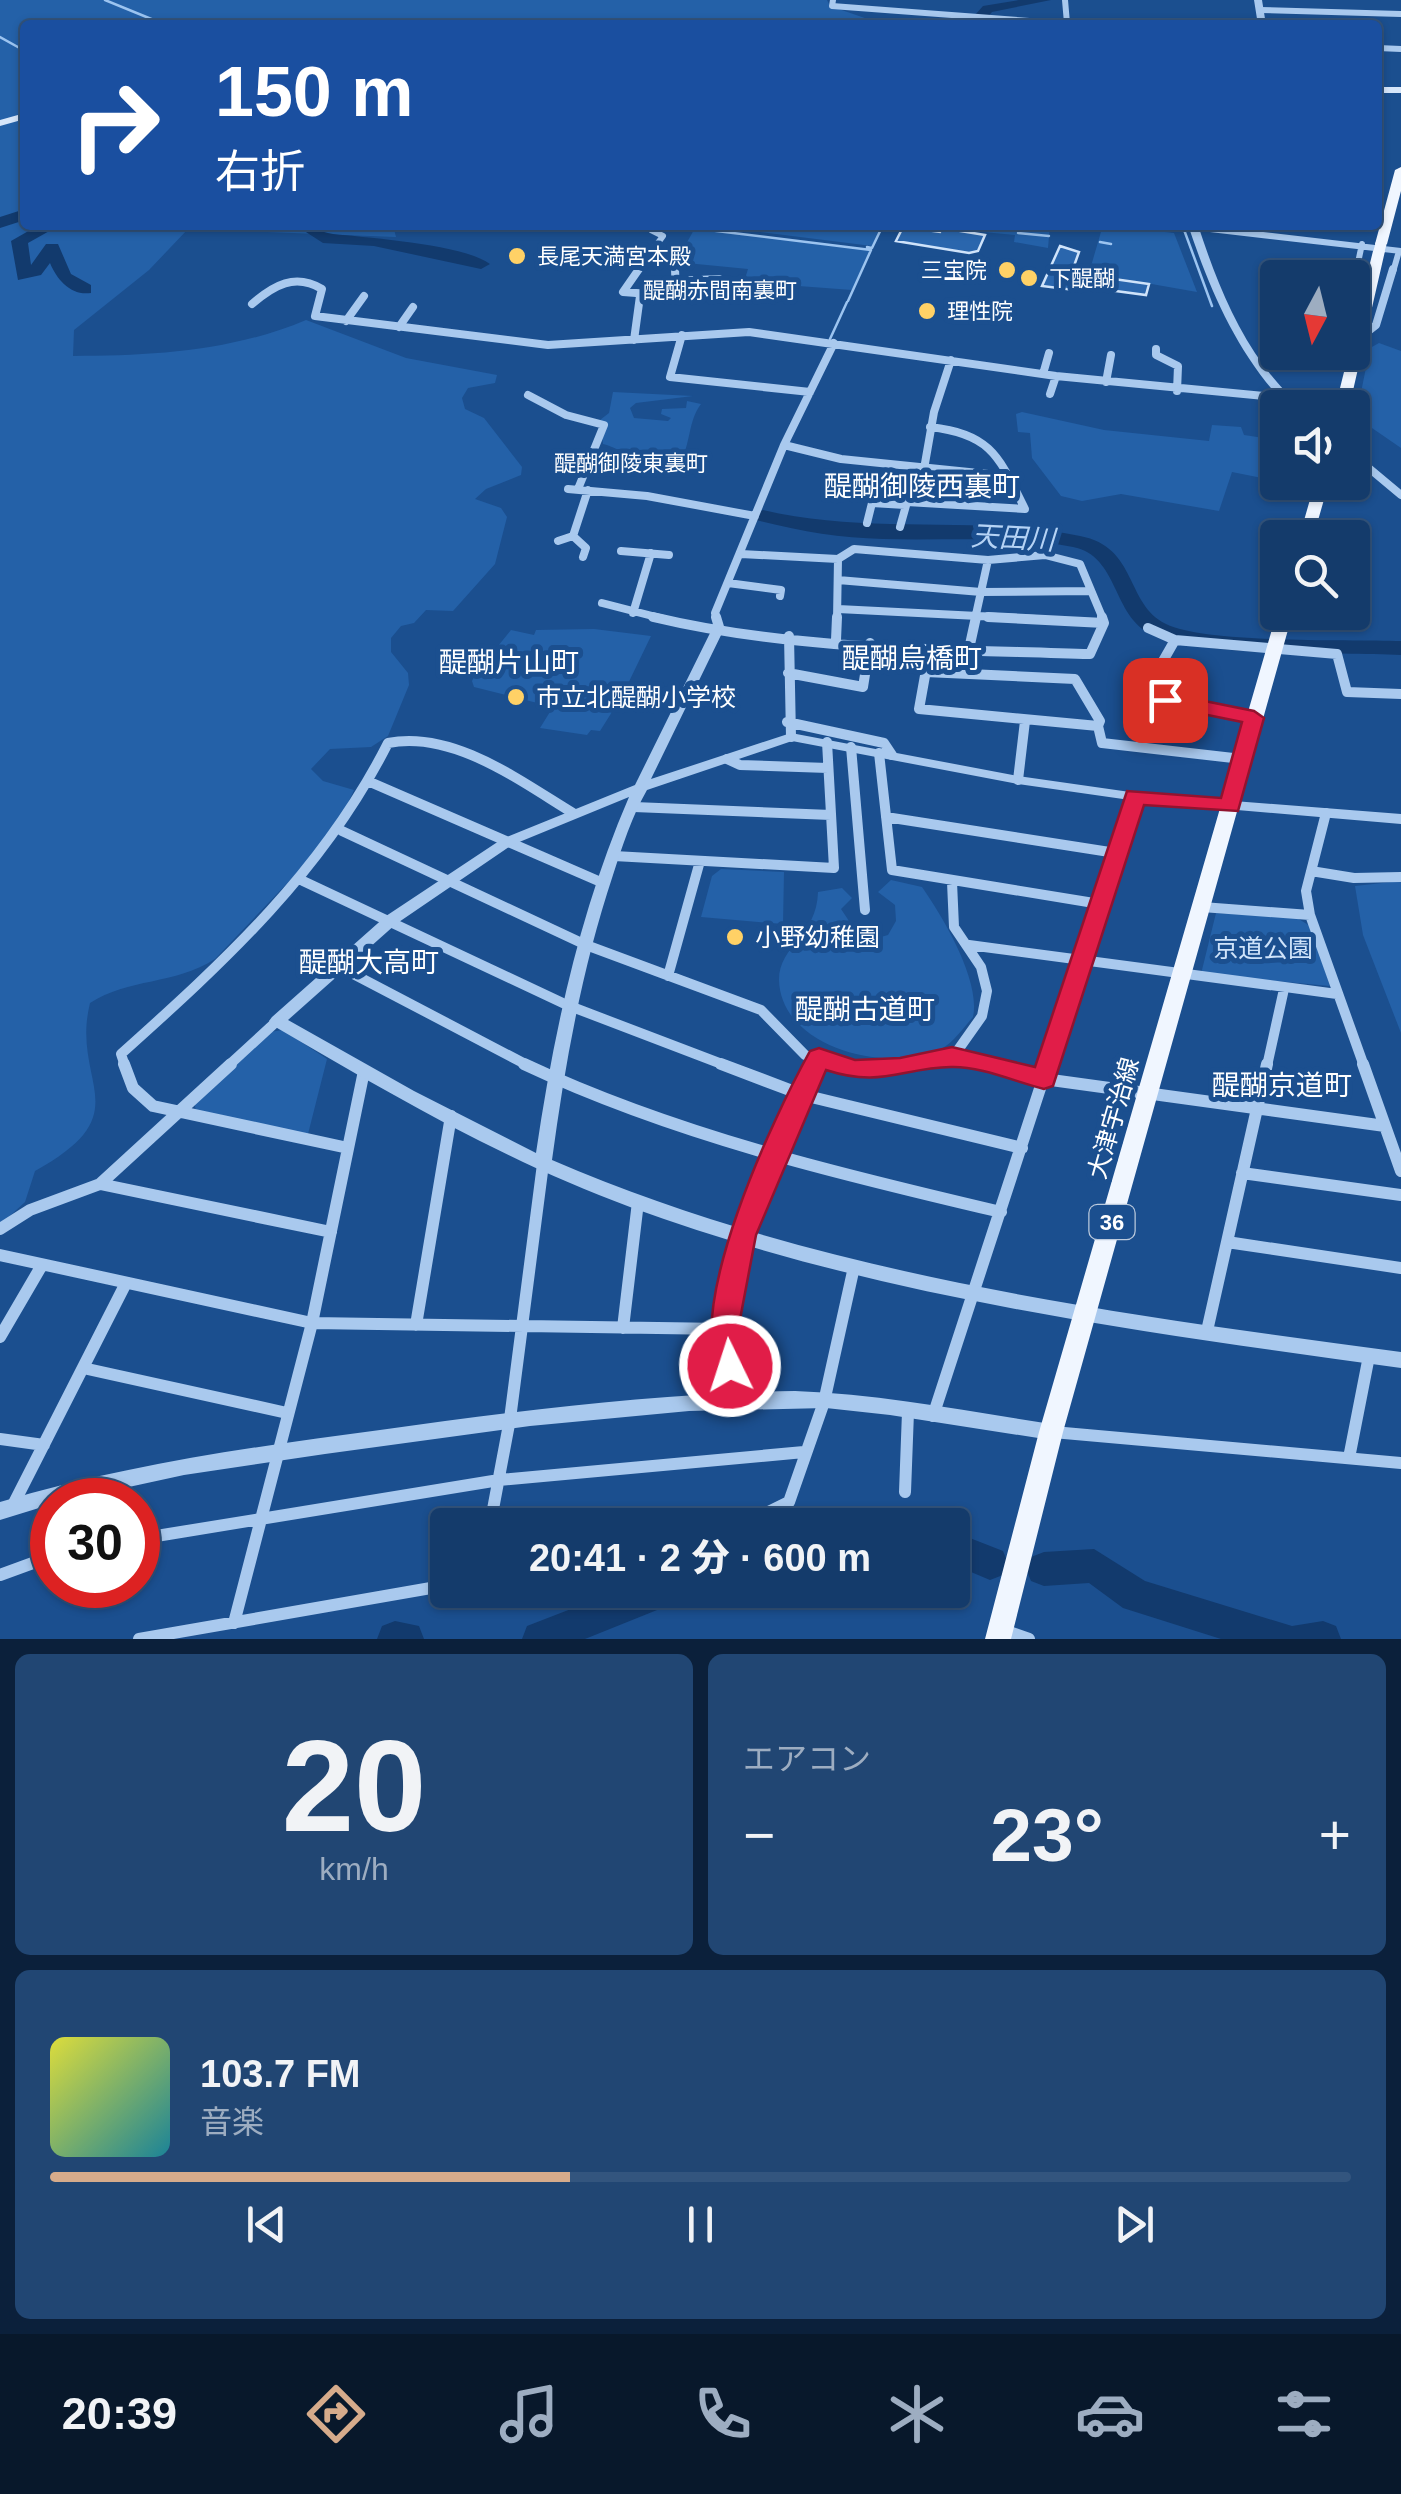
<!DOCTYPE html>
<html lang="ja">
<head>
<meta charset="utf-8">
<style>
  body { margin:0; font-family:Arial,"Noto Sans JP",sans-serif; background:#214673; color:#f1f3f6; height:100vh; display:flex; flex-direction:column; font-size:38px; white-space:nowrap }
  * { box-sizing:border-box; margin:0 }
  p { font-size:32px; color:#9dadc1 }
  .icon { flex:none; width:55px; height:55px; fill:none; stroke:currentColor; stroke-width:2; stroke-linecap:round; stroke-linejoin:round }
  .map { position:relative; height:1639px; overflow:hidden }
  .panel { display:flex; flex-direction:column; gap:15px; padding:15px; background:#0b203b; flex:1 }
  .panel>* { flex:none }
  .top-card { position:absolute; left:20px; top:20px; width:1362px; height:210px; border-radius:10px; box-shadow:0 2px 8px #0004,0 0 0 2px #33557e; background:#1a4fa0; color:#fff; overflow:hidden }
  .needle { width:65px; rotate:187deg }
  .fabs { position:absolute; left:1260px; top:260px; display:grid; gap:20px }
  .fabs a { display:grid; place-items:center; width:110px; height:110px; border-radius:10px; background:#143b6b; box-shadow:0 2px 8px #0004,0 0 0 2px #33557e; font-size:50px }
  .speed { position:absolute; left:30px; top:1478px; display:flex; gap:20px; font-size:50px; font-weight:700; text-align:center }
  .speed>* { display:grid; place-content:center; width:130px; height:130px; border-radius:50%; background:#143b6b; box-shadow:0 2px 8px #0004,0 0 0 2px #33557e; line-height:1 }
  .speed .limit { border:15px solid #d22; background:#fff; color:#111 }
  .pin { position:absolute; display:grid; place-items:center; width:85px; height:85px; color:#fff; margin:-42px; border-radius:20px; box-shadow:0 5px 15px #0006 }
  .me { position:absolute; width:110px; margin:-55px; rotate:356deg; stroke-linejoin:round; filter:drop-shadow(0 0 8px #0008) }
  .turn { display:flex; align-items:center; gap:35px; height:210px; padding:0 30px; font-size:45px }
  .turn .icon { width:130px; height:130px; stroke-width:2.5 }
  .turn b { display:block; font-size:70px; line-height:85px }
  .big { font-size:75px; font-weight:800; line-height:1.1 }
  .panel .card { flex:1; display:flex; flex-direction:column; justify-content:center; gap:15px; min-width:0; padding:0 35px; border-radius:15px; background:#214673 }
  .panel .dial { align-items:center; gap:0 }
  .dial b { font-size:130px; line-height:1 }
  .song { display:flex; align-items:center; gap:30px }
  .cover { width:120px; height:120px; border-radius:15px; background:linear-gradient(135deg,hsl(60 70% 55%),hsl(190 70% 35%)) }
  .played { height:10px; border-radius:5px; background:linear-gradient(90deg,#d6ab8b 40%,#33557e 40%) }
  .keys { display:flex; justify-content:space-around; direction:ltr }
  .heat { display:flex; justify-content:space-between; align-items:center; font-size:55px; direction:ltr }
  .panel .tiles { flex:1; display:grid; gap:15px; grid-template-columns:1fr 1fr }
  .card:last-child { grid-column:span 2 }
  .trip { position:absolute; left:430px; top:1508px; width:540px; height:100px; border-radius:10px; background:#143b6b; box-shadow:0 2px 8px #0004,0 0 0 2px #33557e; font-weight:800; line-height:100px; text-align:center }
  .dock { display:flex; height:160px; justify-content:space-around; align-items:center; background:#08182b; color:#9dadc1 }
  .dock .icon { width:70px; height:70px }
  .dock .selected { color:#d6ab8b }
  .dock b { font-size:45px; color:#f1f3f6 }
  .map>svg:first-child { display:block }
  .green { fill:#2461a8 }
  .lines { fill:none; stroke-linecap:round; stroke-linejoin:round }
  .stream { stroke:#9cc4f0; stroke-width:2.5 }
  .river { fill:#123a6d; fill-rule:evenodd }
  .building { fill:#2a66ad; stroke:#cfe3fa; stroke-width:2.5 }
  .minor-far3 { stroke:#a9c9ee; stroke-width:6 }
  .minor-far2 { stroke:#a9c9ee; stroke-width:8 }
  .minor-far1 { stroke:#a9c9ee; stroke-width:10 }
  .minor { stroke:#a9c9ee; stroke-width:12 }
  .tertiary { fill:#a9c9ee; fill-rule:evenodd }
  .secondary { fill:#d6e6fa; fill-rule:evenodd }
  .primary { fill:#f0f6ff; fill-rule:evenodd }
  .primary-bridge { stroke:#f0f6ff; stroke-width:11 }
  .route { fill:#e11d48; stroke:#92132f; stroke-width:2.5 }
  .poi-dot { fill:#ffd166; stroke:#1b4f8f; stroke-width:4 }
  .labels { text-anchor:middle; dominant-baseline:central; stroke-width:10; stroke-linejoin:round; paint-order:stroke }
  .far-poi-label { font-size:22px; fill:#fff; stroke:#1b4f8f; text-anchor:start }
  .far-neighbourhood-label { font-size:22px; fill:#fff; stroke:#1b4f8f }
  .shield { fill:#1b4f8f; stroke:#bbcadd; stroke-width:2.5 }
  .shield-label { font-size:22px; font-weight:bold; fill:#fff }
  .poi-label { font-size:25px; fill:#fff; stroke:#1b4f8f; text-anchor:start }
  .park-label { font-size:25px; fill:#cfe3fa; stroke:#1b4f8f }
  .street-label { font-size:25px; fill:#fff; stroke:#1b4f8f }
  .neighbourhood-label { font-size:28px; fill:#fff; stroke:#1b4f8f }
  .water-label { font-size:28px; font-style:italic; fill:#b5d3f5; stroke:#1b4f8f }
</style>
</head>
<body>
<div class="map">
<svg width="1401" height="1639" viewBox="0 0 1401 1639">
  <rect width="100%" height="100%" fill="#1b4f8f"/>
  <path class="green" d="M0,0H827L830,6L885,25H25V225H393L396,237L188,229L149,270L74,330L73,356C152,356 233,351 306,320L406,358L497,375L495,383L468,388L462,398L465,409L484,418L522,467L521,475L486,489L475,499L501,508L507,517L495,564L453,611L426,610L414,623L401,626L391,638V652L408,673L409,685L388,736L371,747L330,749L311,769L323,781L354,790L333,835L215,959C175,985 128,978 90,1003C70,1084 142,1112 35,1171L25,1202L0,1225Z
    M705,225H883L872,246Z
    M1050,225L1048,248L1014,242L1015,235L941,228L938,234L899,226Z
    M1103,225L1174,233L1197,292L1089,273Z
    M695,228L870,250L852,290L744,282L748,269L676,262Z
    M1379,343L1401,351V448L1356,417L1370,348Z
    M613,392L693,396L636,403L630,408L634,418L668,421L671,418L661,414L662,409L686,408L687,401L701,404C688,421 691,443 680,463C648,480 630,450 603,444L600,420L609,413Z
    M1022,412L1104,430L1209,441L1212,425L1241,427L1244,435L1277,440V481L1232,472L1219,511L1121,494L1082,501L1061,496L1032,458L1030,433L1018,432L1016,414Z
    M594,629L651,636L623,694L613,693L609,701L617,704L600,731L591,730L587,735L540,728L553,707L474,687L472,681L476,673L487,675L492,667L485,662L511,630L534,635L536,630Z
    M721,869L784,872L783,924L701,917L712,876Z
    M891,880L922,887C943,917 981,981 973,1017C964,1027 953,1043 941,1049C890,1074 781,1049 779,980C779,945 817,936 818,892L842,888L852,898L841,909L863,942L888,935L896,921L895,905L878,892Z
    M1401,881V1033L1363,935L1355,886Z
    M1216,913L1297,918L1310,926L1330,986L1201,974Z
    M283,1030L327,1059L308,1134L196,1112L194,1100L270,1032Z"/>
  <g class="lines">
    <path class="stream" d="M105,0L166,25
      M0,37L25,51
      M1139,225L1150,230
      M1183,227L1212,306
      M700,229L871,250L848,301
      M1018,233L1049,236
      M1100,242L1111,244
      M867,247L872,248L883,225
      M830,339L847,302"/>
    <path class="river" d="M1019,0H1051L992,12L981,25H966L983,6Z
      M25,209V220L0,228V217Z
      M39,225H60L28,243L31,265L46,244H58L71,274L91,285V293C71,296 57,280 50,263L41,275L18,280L11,241Z
      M295,225C310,225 319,232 333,234C369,238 463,244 490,264L481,269L374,246L323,243Z
      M763,510C868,535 975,515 1080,536C1138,547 1125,604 1166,624C1206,644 1350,639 1401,641V655C1340,652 1202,658 1151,634C1112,616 1119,556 1073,547C1011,535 946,541 883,539C839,538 798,531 756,520V512Z
      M952,1531L1003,1551L1008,1563L1003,1575L990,1580L952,1564Z
      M1094,1549L1145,1581L1292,1626L1323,1621L1336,1626L1341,1639H1221L1123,1608L1089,1583L1044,1586L1031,1581L1026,1569L1031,1557L1044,1552Z
      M620,1590H682L677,1602L585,1639H522L527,1626Z
      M395,1621L419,1626L424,1639H377L382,1626Z"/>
  </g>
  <path class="building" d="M903,227L940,232L942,228L985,235L978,251L969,253L896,241Z
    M1060,246L1079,252L1070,277L1078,278L1074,290L1042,286Z
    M1097,276L1114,279L1149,284L1146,295L1093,288Z"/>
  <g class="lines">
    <path class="minor-far3" d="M833,0L832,6L1083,25
      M1065,0L1067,23
      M1260,10L1401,14
      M1378,48L1401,49
      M1193,227L1401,251
      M646,259L675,265V272
      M646,259L663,236L651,230
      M637,272L646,259
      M1356,272L1362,244
      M1393,272L1399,251"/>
    <path class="minor-far2" d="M639,269L623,292L676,296L675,269
      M675,281L719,279
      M1352,292L1357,269
      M252,304C274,285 295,273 322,289L315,316L548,345L749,332L1056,376L1285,398
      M346,321L364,296
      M399,327L413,307
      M1352,329L1358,339L1376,325L1393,269
      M682,335L670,377L810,392
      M634,340L640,296
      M1156,349V355L1178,366L1177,391
      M1043,374L1049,353
      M1106,382L1111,355
      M1050,394L1056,376
      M528,395L566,415L604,425L578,489
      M784,445L841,459L1008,476
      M1352,454L1401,495
      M913,468L907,502L1025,509C999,457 992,434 930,427
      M924,469L934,412L951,360
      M568,489L647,496L755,516
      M867,523L872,503L905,505
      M900,527L907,502
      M558,541L573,536
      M621,551L669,555
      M741,554L838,559
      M583,557L586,548L573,536L588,490
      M838,580L981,592L1091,591
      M728,583L781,590L780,596
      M602,603L664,619
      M838,609L1036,619
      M633,613L651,553
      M717,619L715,613L784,445L834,343
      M837,619L838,559L854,549L988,560L1045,555L1080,564L1103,619
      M975,619L988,560"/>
    <path class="minor-far1" d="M653,617C795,651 945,649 1090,654L1104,623L1102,617
      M716,617L719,627
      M988,617L1104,623
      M1148,628L1175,640L1337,654L1347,692L1401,694
      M789,636L791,737
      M836,640L837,617
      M1175,640L1151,682L1165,700L1254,718
      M969,649L976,617
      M926,672L1075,679L1100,721L1098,726L919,709L930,648
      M788,673L863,687L870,643
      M787,722L884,743L892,755
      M1098,726L1102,743L1242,759
      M851,747L865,910
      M879,753L892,870L1100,904
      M727,759L740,765L828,768
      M1018,780L1025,721
      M370,782L603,883
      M634,807L831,815
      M1326,813L1306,891L1310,915L1364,1066
      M886,817L1116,853
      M342,831L586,945L761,1010L805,1055L842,1066
      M614,856L834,868L827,742
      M1311,871L1354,878L1401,877
      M303,881L567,1005L727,1066
      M1202,907L1310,915
      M969,945L1337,994
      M338,966L529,1066
      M668,976L700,861
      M953,1057L991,1066
      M125,1066L121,1054C226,960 324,870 388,743C453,730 520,781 573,813
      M228,1066L277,1021
      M815,1066L819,1058
      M909,1066L953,1057L982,1016L987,991L981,967L954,927L952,882
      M1047,1066L1135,796
      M1267,1066L1284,989"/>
    <path class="minor" d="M124,1064L133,1088L153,1106L348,1148
      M524,1064C675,1135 839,1174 1001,1212
      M721,1064L803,1095L1022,1148
      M834,1064L855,1070L921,1064
      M981,1064L1044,1079L1385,1126
      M1363,1064L1401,1171
      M1242,1173L1401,1195
      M100,1184L331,1232
      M0,1229L30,1210L100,1184L231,1064
      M1227,1242L1401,1268
      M0,1255L312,1323L724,1329
      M416,1325L451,1116
      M623,1328L638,1202
      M1207,1331L1267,1064
      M0,1337L42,1265
      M83,1368L287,1413
      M735,1402L724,1329L742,1235L817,1064
      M933,1416L1048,1064
      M1053,1432L1401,1463
      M0,1439L44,1445
      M1349,1458L1369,1356
      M905,1492L908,1412
      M12,1507L126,1283
      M490,1525L510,1419L543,1164
      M742,1525L789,1502L824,1402L854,1267
      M138,1539L499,1480L804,1452
      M0,1575L52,1556
      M234,1623L312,1323L364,1071
      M1001,1629L1029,1639
      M139,1639L448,1585"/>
    <path class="tertiary" d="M1254,0H1262L1266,25H1258Z
      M1188,225H1198C1214,274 1233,324 1264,366C1275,381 1288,394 1300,408H1289C1238,356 1211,293 1188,225Z
      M719,623L725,627L651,779L791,733L1018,776L1144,794L1401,814V824L1144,802L1018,784L792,741L647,790C632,816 622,847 613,875C582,968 565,1064 552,1160C821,1276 1113,1313 1401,1352V1368C1141,1332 878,1298 630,1207C504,1161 387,1092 272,1025L269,1021L272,1017L386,916L502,839L635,785L713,627ZM629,797C580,910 554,1031 536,1153L414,1091L288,1020L396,924L512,845Z
      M795,1391C881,1394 966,1411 1051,1424L1058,1426L1060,1432L1058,1438L1051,1440L890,1415L826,1408L689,1411L530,1426L325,1454L184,1475L69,1500H52V1504L0,1520V1502C124,1465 251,1447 380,1430C518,1411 655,1393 795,1391Z"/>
    <path class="secondary" d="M1378,87H1401V93H1378Z
      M25,113V119L0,126V120Z"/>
    <path class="primary" d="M1401,167V191L1387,244L1377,247L1375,244L1395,170Z
      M1379,247L1385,251L1349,408H1335L1349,352H1352V336L1373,251Z
      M1315,482H1329L1313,538H1299Z
      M1277,612H1293L1063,1432L1011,1639H985L1039,1432Z"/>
    <path class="primary-bridge" d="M1379,251L1381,244"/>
  </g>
  <path class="route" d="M1165,693L1254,711L1264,718L1238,811L1144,805L1053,1086L1044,1089C1016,1082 980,1066 951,1067C901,1068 881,1088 826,1070L756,1235L738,1330L744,1366L740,1375L730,1379L719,1375C685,1304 773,1118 810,1051L819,1048L855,1060L900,1058L952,1047L1035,1067L1127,791L1221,798L1242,722L1158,705L1155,700Z"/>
  <g class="poi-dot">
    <circle cx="517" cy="256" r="10"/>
    <circle cx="1007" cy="270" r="10"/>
    <circle cx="1029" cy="278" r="10"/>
    <circle cx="927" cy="311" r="10"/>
    <circle cx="516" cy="697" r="10"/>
    <circle cx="735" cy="937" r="10"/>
  </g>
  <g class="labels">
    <g class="far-poi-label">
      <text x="537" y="256">長尾天満宮本殿</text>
      <text x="987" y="270" text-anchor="end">三宝院</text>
      <text x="1049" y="278">下醍醐</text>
      <text x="947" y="311">理性院</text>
    </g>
    <g class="far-neighbourhood-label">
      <text x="720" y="290">醍醐赤間南裏町</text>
      <text x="631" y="463">醍醐御陵東裏町</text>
    </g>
    <rect class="shield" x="1089.5" y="1205" width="45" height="34" rx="8"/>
    <g class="shield-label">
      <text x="1112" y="1222">36</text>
    </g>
    <g class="poi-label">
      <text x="536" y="697">市立北醍醐小学校</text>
      <text x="755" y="937">小野幼稚園</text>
    </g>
    <g class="park-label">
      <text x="1263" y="948">京道公園</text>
    </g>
    <g class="street-label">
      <text transform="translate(1113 1118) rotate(-74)">大津宇治線</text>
    </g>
    <g class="neighbourhood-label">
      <text x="922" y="486">醍醐御陵西裏町</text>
      <text x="912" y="658">醍醐烏橋町</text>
      <text x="509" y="662">醍醐片山町</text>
      <text x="369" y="962">醍醐大高町</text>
      <text x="865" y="1009">醍醐古道町</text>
      <text x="1282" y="1085">醍醐京道町</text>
    </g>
    <g class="water-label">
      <text transform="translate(1013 538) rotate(3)">天田川</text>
    </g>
  </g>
</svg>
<div class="fabs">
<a><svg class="needle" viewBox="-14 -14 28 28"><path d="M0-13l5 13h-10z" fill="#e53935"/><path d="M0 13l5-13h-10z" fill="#9dadc1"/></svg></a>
<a><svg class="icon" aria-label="sound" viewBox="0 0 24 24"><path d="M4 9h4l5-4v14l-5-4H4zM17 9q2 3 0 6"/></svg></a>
<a><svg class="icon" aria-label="search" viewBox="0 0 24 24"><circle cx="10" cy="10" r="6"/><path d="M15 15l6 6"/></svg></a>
</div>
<div class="speed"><div class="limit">30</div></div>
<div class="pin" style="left:1165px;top:700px;background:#d93025"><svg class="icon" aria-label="arrive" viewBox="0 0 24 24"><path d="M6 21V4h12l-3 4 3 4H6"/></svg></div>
<svg class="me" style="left:730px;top:1366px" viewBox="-20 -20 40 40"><circle r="17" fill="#e11d48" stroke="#fff" stroke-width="3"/><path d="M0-11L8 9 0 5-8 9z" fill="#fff"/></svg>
<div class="trip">20:41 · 2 分 · 600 m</div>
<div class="top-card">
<div class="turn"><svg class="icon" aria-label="right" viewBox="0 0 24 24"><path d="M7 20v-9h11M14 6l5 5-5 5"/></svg><div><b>150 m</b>右折</div></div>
</div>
</div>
<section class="panel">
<div class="tiles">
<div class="card dial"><b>20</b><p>km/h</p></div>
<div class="card"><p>エアコン</p>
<div class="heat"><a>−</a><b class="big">23°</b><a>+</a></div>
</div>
<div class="card">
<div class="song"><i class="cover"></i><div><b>103.7 FM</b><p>音楽</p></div></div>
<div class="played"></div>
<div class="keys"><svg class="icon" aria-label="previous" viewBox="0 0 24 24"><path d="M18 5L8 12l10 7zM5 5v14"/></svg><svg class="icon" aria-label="pause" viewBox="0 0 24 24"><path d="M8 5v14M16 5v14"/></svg><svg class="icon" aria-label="next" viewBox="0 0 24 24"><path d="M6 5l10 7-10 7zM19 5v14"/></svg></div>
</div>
</div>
</section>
<nav class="dock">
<b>20:39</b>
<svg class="icon selected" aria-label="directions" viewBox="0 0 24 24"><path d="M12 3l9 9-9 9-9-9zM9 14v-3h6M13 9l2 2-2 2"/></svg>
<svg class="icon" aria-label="music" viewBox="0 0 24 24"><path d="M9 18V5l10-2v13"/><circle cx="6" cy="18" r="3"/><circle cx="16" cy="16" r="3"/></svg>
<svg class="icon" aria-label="phone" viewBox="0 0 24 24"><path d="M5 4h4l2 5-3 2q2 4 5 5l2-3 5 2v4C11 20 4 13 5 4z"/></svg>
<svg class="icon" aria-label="climate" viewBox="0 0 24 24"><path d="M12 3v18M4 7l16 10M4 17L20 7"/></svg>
<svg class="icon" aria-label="car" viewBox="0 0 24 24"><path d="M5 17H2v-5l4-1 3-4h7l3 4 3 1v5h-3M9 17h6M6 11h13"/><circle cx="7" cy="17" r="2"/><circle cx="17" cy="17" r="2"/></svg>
<svg class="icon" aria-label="filters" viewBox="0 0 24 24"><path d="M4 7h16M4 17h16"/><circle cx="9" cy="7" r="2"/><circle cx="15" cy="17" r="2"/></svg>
</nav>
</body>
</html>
